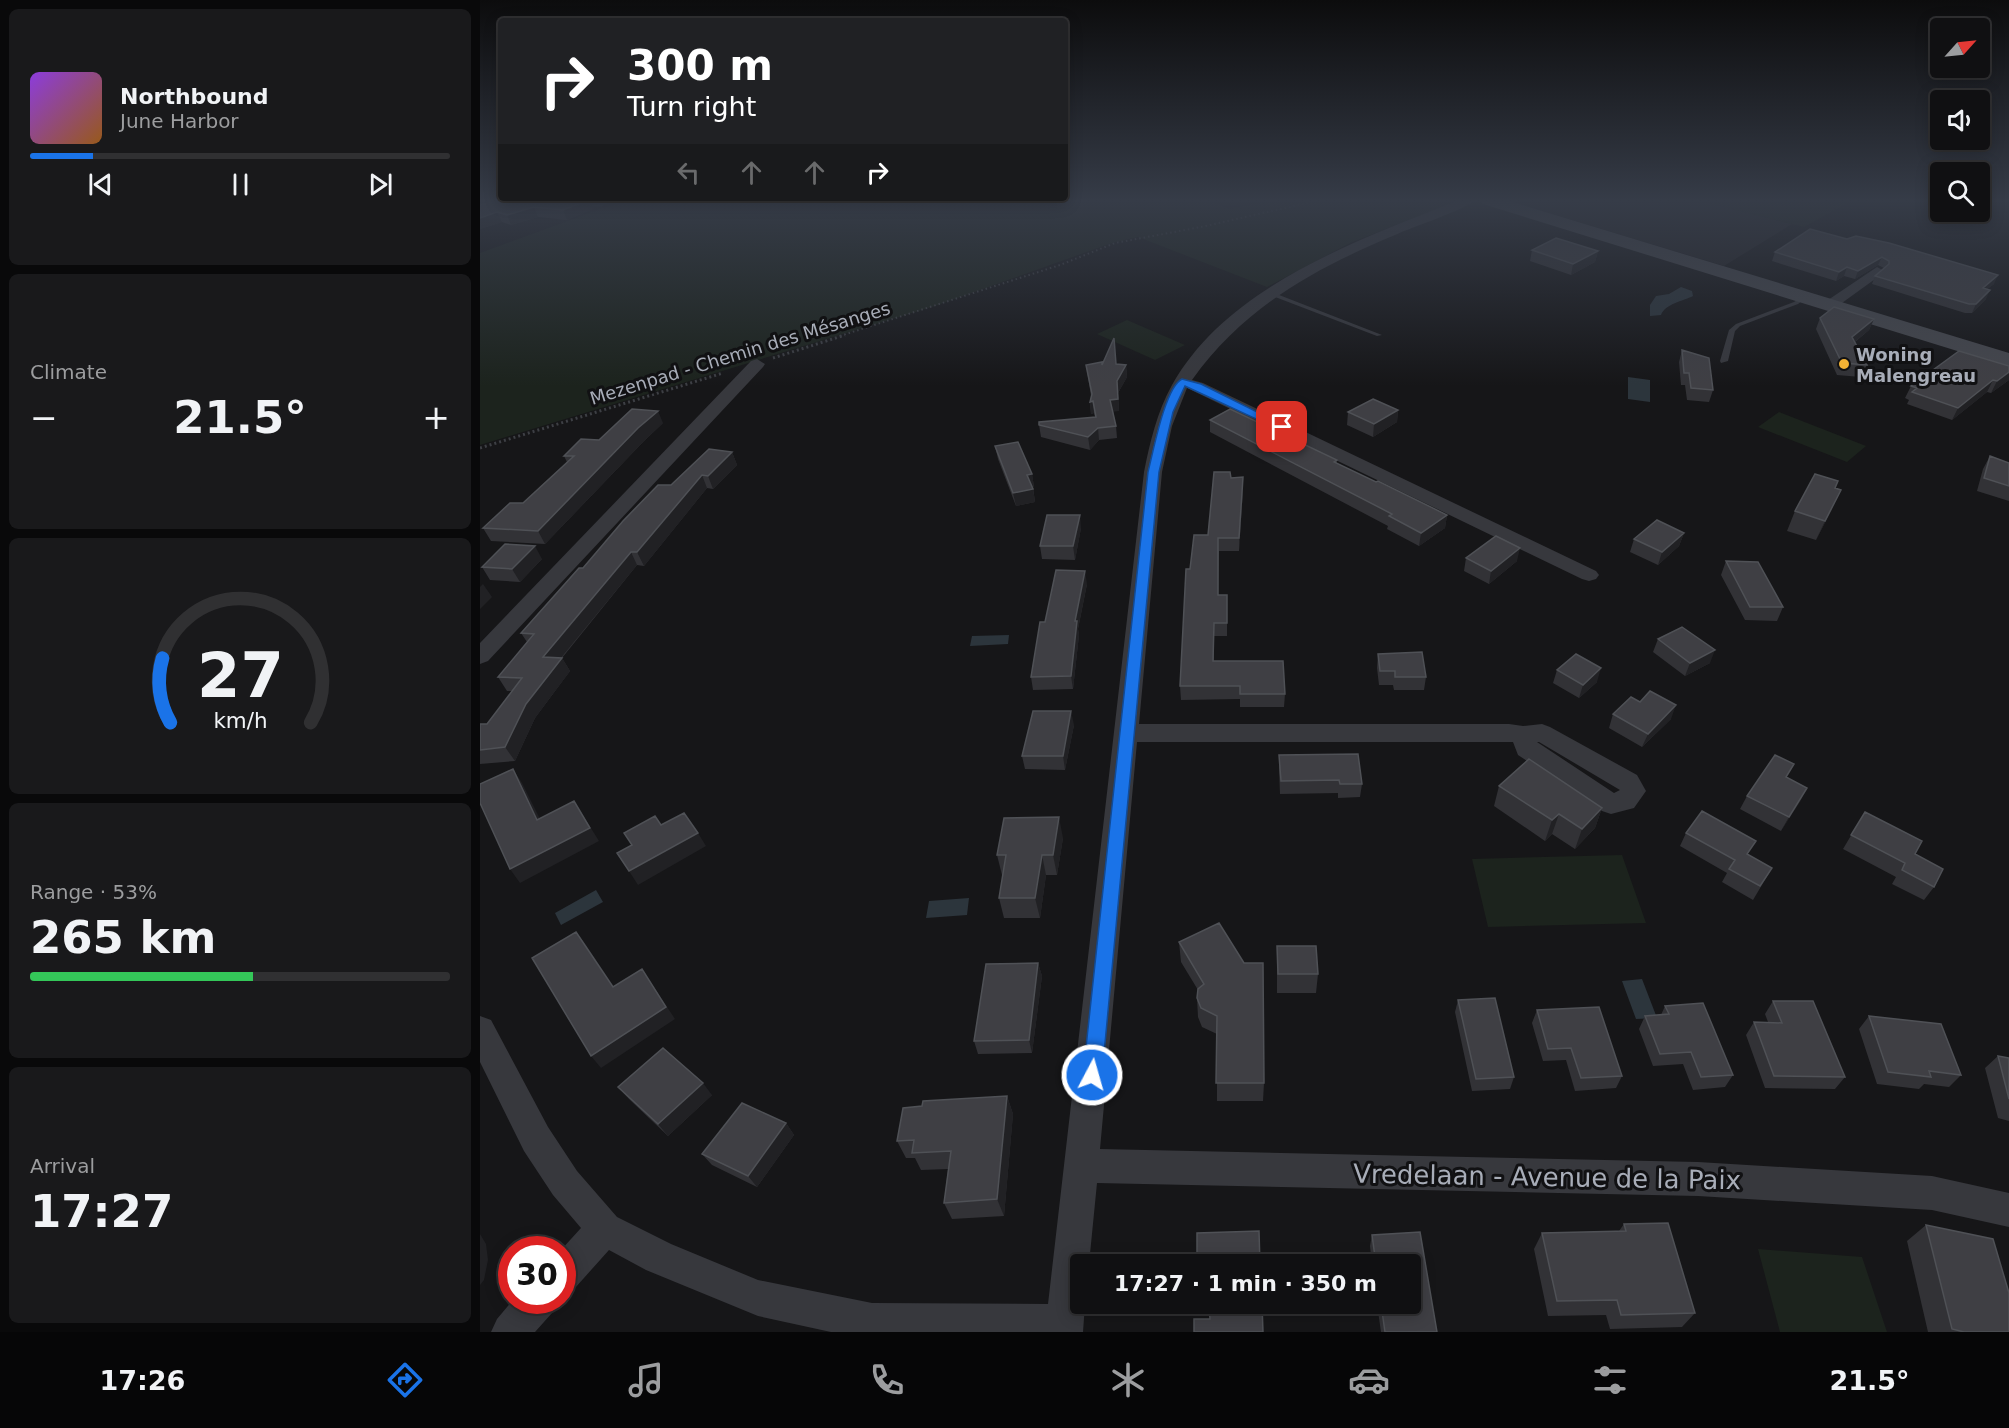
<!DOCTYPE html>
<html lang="en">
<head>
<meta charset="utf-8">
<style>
  body { margin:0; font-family:"DejaVu Sans",sans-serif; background:#19191b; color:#f1f3f6; height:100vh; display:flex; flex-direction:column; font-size:22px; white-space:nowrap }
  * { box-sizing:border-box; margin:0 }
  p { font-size:20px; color:#9c9d9f }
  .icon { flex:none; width:33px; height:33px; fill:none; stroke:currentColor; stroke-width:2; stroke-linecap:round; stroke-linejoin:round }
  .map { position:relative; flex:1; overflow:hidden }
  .side { display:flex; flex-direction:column; gap:9px; padding:9px; background:#09090a; width:480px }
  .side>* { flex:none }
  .banner { position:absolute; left:18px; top:18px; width:570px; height:183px; border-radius:6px; box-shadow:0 3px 15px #0003,0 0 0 2px #303032; background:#202124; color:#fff; overflow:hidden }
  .needle { width:39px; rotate:63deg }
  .buttons { position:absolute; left:1450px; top:18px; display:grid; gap:12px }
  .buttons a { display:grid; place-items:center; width:60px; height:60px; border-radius:6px; background:#101012; box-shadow:0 3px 15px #0003,0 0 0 2px #303032; font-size:30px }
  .speed { position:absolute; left:18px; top:1236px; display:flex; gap:12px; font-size:30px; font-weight:700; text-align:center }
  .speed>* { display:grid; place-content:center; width:78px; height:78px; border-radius:50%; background:#101012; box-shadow:0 3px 15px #0003,0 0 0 2px #303032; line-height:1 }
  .speed .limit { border:9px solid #d22; background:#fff; color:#111 }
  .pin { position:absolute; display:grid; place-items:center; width:51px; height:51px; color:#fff; margin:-26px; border-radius:12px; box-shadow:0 3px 9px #0006 }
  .me { position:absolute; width:66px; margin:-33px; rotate:6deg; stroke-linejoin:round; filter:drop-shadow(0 0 4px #0008) }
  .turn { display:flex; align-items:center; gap:21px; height:126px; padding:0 30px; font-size:27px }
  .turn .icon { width:78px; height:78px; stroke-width:2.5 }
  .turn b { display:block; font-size:42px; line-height:51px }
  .lanes { display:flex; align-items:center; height:57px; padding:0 30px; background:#0003; justify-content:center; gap:30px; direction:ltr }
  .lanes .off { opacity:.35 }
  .big { font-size:45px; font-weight:800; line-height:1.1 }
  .side .widget { flex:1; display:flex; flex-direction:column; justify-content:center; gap:9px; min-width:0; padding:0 21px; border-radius:9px; background:#19191b }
  .side .dial { align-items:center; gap:0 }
  .dial svg { height:156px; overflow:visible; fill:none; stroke:#303032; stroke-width:7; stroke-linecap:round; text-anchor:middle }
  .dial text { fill:#f1f3f6; stroke:none }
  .song { display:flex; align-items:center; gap:18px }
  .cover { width:72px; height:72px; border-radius:9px; background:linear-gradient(135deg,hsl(270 70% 55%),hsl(30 70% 35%)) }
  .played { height:6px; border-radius:3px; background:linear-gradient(90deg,#1a73e8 15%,#303032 15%) }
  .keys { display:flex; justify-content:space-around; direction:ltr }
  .heat { display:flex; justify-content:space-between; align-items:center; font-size:33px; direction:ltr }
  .charge { height:9px; border-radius:4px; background:linear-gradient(90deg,#34c759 53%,#303032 0) }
  .trip { position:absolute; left:590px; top:1254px; width:351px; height:60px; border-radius:6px; background:#101012; box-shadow:0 3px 15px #0003,0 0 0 2px #303032; font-weight:800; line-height:60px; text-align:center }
  .menu { display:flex; height:96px; justify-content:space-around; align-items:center; background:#060607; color:#9c9d9f }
  .menu .icon { width:42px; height:42px }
  .menu .selected { color:#1a73e8 }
  .menu b { font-size:27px; color:#f1f3f6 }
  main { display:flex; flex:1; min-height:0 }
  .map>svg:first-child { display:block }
  .built { fill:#222225 }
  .green { fill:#1c231d }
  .water { fill:#2c353c }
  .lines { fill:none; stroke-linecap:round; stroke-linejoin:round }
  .path-far1 { stroke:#3d3f44; stroke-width:2; stroke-dasharray:1.5 3; stroke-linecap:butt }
  .path { stroke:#3d3f44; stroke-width:3; stroke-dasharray:2 3; stroke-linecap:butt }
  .lane { fill:#37383d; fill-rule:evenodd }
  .street { fill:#37383d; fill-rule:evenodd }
  .secondary { fill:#45474d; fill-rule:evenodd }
  .wall { fill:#323236 }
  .shaded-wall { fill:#212124 }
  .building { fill:#3f3f44; stroke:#4f5156; stroke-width:1.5 }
  .route { fill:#1a73e8; stroke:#114b97; stroke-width:1.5 }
  .poi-dot { fill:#f2b134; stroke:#111113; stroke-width:2 }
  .labels { text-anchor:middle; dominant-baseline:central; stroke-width:6; stroke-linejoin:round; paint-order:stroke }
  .far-street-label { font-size:18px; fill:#a8adb8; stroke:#111113 }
  .far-poi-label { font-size:18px; font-weight:bold; fill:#a8adb8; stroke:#111113; text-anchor:start }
  .near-street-label { font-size:26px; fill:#a8adb8; stroke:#111113 }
</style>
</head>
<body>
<main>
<section class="side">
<div class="widget">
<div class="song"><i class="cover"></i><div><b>Northbound</b><p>June Harbor</p></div></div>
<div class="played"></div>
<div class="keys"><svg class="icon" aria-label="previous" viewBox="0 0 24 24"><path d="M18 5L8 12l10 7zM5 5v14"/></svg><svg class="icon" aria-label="pause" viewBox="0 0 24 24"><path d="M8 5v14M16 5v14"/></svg><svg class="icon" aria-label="next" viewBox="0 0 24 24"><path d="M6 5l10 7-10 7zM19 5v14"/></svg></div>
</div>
<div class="widget"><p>Climate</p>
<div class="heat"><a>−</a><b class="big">21.5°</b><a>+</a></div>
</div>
<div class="widget dial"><svg viewBox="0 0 100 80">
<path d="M14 69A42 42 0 1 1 86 69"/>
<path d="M14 69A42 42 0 0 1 10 36" stroke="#1a73e8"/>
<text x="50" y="56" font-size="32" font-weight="700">27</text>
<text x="50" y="72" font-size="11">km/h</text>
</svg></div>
<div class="widget"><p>Range · 53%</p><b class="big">265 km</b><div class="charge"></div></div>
<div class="widget"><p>Arrival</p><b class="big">17:27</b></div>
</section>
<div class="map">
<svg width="1529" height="1332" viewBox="0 0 1529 1332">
  <rect width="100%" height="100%" fill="#161618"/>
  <path class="built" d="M1026,200H1218L1312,224L1244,266Z"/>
  <path class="green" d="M145,200H728L749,209L794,200H968L967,205L870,243L787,287L658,237L632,243L455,306L0,445V253Z
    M1217,200H1373L1324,227Z
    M647,320L705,345L675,360L617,334Z
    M1299,412L1386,446L1367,462L1278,427Z
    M1142,855L1166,923L1008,927L992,859Z
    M1278,1249L1382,1257L1407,1332H1300Z"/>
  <path class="water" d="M1201,287L1212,291L1213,296C1203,301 1185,304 1181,315L1170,316V305L1176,296L1189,294Z
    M1148,377L1170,380V402L1148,399Z
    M529,635L528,644L490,646L492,636Z
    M116,890L123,902L81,925L75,913Z
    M489,898L487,915L446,918L449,901Z
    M1162,979L1177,1018L1156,1019L1142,981Z"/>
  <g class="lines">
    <path class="path-far1" d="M360,336L580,265L635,243L721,227L841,200"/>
    <path class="path" d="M293,358L365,335
      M0,448L243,373"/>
    <path class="lane" d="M790,293H794L902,335L897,336L790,295Z
      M1324,295L1327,297L1318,304L1260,326L1255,331L1248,361L1241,363L1240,361L1249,330L1256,324L1314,302Z"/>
    <path class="street" d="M28,200H123L127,203L121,207L34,204Z
      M979,200H995C985,210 932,227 915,235C834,269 764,307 712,380L723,383L1116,571L1119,575L1116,579L1109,581L1102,579L707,388L692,426L682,472L659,724H1029L1043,726L1062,724L1070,727L1157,775L1166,791L1154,808L1131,814L1122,811L1038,755L1033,742H657L620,1149L1218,1162L1452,1176L1529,1193V1227L1452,1210L1218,1196L617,1183L609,1264H600V1304H605L603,1332H351L278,1316L166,1270L129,1250L95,1288L82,1293L81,1250L101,1228L73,1195L44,1151L0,1062V1016L11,1020L68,1127L97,1171L137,1217L191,1244L278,1280L392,1303L568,1304L664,472C670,442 677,412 692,385C748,285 879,240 979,200ZM1057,742H1059L1140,790L1134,793Z
      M1397,267L1404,271L1402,274L1355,308H1345L1343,305L1345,302Z
      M277,359L285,364L283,367L8,661L0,664V643L271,361Z
      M33,1300H77L72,1313L55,1332H11L17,1319Z"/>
    <path class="secondary" d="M1001,200H1026L1529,353V367L1003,204Z"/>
  </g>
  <path class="wall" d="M19,200H110L113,209L87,220L58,217L31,225L22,222L0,229Z
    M1330,229L1514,284L1507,289L1506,299L1492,313H1485L1392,284L1395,276L1404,268L1398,265L1375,279L1364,276L1356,281L1292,261L1295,252Z
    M1052,250L1118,251L1115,262L1091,275L1050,261Z
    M1340,318L1394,319L1389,330L1375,342L1387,365L1381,377L1357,375L1336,329Z
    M1202,350L1233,390L1229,402L1207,400L1205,385H1201L1199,362Z
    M1479,351L1529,380L1511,393L1507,392L1472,420L1427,404L1429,400L1425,398L1431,386Z
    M636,364L646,365L647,377L638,393L639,411H633L636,426L637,438L619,440L610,450L561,437L559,425L615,417L614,413L611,414L610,402L611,396L606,365Z
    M918,410L917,422L893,437L867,425L868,412Z
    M730,420L857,460V463L896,482L967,515L965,528L939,546L907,529L908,526L730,432Z
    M183,423L164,441L65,544L11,541L3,528L43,503L87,462L84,456L119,440Z
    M515,446L552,474L554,487H553L555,502L536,506L518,459Z
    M252,452L257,465L233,489L227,488L164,566L157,565L82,658L90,671L55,718L35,761L0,764V724H7L32,691H27L18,677L47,642L41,633L103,568L191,485Z
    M1510,456L1529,463V501L1497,491L1503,469Z
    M751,478L763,490L759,551H739L738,595H747V636H734V661L805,694L804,707H760V699L701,700L700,686L710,569L728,535Z
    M1352,509L1336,540L1307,531L1315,511Z
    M601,528L595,560L562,559L560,546Z
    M1204,533L1199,546L1178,565L1150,552L1154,539Z
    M986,558L1037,561L1009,584L984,571Z
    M62,559L40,582L10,580L2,567Z
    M1246,561L1303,607L1297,621L1265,620L1241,575Z
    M607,584L598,629L599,635L593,689L553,690L551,677L565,622Z
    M1178,639L1230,663L1205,676L1173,652Z
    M898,654L946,677L944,690H914L913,685H899L897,668Z
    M1077,670L1117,682L1099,698L1073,683Z
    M1133,714L1191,719L1162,747L1129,728Z
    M594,725L585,770L545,769L542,756Z
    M799,755L882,784L880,797L858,798V793L800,794L799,769Z
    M1307,778L1327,788L1301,831L1260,809L1267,796Z
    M1019,786L1122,808L1115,828L1095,849L1072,834L1065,841L1014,806Z
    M1385,812L1435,854L1454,887L1444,900L1412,884L1416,877L1363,849Z
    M1206,833L1269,855L1292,868L1273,900L1242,882L1247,873L1200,846Z
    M583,838L577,875H566L560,918H524L519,898L523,875H522L517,855Z
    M699,942L784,1083L783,1101H737V1034L722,1027L718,1017L717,998L718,990L701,962Z
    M797,946L838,974L836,993H797Z
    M558,963L562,976L552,1053L498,1054L494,1041Z
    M978,1000L1034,1077L1030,1089L992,1091L975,1012Z
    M1293,1001L1365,1077L1355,1089L1285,1088L1266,1035L1274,1022H1288L1285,1014Z
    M1185,1006L1253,1075L1245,1087L1213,1090L1203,1064L1173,1066L1159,1029L1165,1016L1181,1015Z
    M1057,1010L1142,1076L1136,1088L1095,1091L1086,1060L1063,1061L1052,1023Z
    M1389,1016L1481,1075L1469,1087L1444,1084L1439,1089L1397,1084L1379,1029Z
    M1518,1056L1529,1058V1121L1518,1118L1505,1068Z
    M138,1087L232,1095L188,1136L149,1099Z
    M527,1096L533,1114L524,1216L472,1219L464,1203L468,1169L441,1170L435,1158H426L417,1141L442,1106Z
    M306,1123L314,1135L277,1187L232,1165L222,1154Z
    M1144,1224L1215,1313L1202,1327L1130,1329L1126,1315L1068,1316L1054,1249L1062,1233L1139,1231Z
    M1446,1225L1529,1332H1448L1427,1241Z
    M940,1232L957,1332H901L897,1304H930V1264H892L890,1246L892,1235Z"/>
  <path class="shaded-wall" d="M0,200H16L0,205Z
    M108,200H110L113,209L87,220L83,210Z
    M54,207L58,217L31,225L27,215Z
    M17,212L22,222L0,229V218Z
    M1118,251L1115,262L1091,275L1093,264Z
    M1402,257L1398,265L1375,279L1378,271Z
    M1367,267L1364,276L1356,281L1359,272Z
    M1518,275L1514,284L1498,297L1503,288Z
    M1510,290L1506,299L1492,313L1496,304Z
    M1394,319L1389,330L1367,348L1372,337Z
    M646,365L647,377L638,393L639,411L631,412L630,400L637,381Z
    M1529,372V380L1511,393L1517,381Z
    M1513,380L1507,392L1472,420L1478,408Z
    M613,401L614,413L611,414L610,402Z
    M918,410L917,422L893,437L894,424Z
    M178,411L183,423L164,441L65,544L58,531L158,428Z
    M618,428L619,440L610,450L608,437Z
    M252,452L257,465L233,489L228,476Z
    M552,474L554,487L550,488L547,475Z
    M222,475L227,488L164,566L157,552Z
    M763,477V490L759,551V538Z
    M553,489L555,502L536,506L533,493Z
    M1361,490L1352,509L1336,540L1345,521Z
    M600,515L601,528L595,560L593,546Z
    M967,515L965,528L939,546L941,533Z
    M1204,533L1199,546L1178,565L1182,552Z
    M55,546L62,559L40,582L32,569Z
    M1040,548L1037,561L1009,584L1011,571Z
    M151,552L157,565L71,670L63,657Z
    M605,571L607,584L598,629L599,635L593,689L591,676L595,621Z
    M3,584L12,597L0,609V587Z
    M1235,650L1230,663L1205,676L1210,663Z
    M82,658L90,671L55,718L35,761L25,747L46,704Z
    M1121,668L1117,682L1099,698L1103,685Z
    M1196,705L1191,719L1162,747L1168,734Z
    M591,711L594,725L585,770L583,756Z
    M33,769L42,783L67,833L57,820Z
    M1327,788L1320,802L1301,831L1309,817Z
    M94,801L119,841L40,883L30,869Z
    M1122,808L1115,828L1095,849L1102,829Z
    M1079,814L1072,834L1065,841L1072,820Z
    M579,817L583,838L577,875L573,855Z
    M218,833L226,846L158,885L149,871Z
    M562,855L566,875L560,918L555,898Z
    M96,932L106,945L143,1000L133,987Z
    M558,963L562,976L552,1053L549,1040Z
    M162,969L195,1019L121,1068L111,1056Z
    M223,1083L232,1095L188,1136L178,1124Z
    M527,1096L533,1114L524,1216L517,1199Z
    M306,1123L314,1135L277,1187L268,1176Z
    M0,1234L6,1244L8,1260L4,1280L0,1285Z"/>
  <path class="building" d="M19,200H108L83,210L54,207L27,215L17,212L0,218V205Z
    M1330,229L1367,239L1376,236L1409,243L1518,275L1503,288L1510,290L1496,304H1489L1395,276L1409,264V261L1402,257L1378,271L1367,267L1359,272L1295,252Z
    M1076,238L1118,251L1093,264L1052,250Z
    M1354,307L1394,319L1372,337L1387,365L1362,363L1340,318Z
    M634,338L636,364L646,365L637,381L638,399L630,400L636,426L618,428L608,437L559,425V422L616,417L613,401L610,402L612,394L606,365L622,362V365Z
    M1202,350L1229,358L1233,390L1211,388L1209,373H1204Z
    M1479,351L1529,366V372L1517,381L1513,380L1478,408L1432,392L1437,388L1431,386Z
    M893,399L918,410L894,424L868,412Z
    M152,409L178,411L158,428L58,531L3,528L30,503H43L94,456H84L101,439L119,440Z
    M750,409L857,460L854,462L896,482L898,481L967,515L941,533L909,516L912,514L730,420Z
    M538,442L552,474L547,475L553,489L533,493L515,446Z
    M229,449L252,452L228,476L222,475L157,552H151L63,657L82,658L46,704L25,747L0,750V724H7L42,678L18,677L54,634L41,633L99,568H103L143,521L178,485H191Z
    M1510,456L1529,463V486L1504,478Z
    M734,472H750L751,478L763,477L759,538H738V595H747V623H734L733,661H803L805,694H760V686H700L706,569H710L714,535H728Z
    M1335,474L1358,481L1355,488L1361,490L1345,521L1315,511Z
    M567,515H600L593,546H560Z
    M1177,520L1204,533L1182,552L1154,539Z
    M1016,536L1040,548L1011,571L986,558Z
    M25,544L55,546L32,569L2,567Z
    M1246,561L1278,562L1303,607H1270Z
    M576,570L605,571L595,621H597L591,676L551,677L560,622H565Z
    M1202,627L1235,650L1210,663L1178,639Z
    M942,652L946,677H915V671H900L898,654Z
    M1096,654L1121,668L1103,685L1077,670Z
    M1170,691L1196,705L1168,734L1133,714L1151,697L1160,702Z
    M553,711H591L583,756H542Z
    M878,754L882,784H860L859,780L801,781L799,755Z
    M1295,755L1314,764L1306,777L1327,788L1309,817L1267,796Z
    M1049,759L1122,808L1102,829L1079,814L1072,820L1019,786Z
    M33,769L57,820L94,801L110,828L30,869L0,803V784Z
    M1222,811L1276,841L1267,854L1292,868L1280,886L1249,869L1255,860L1206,833Z
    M1385,812L1442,841L1435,854L1463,869L1454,887L1422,870L1425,863L1371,835Z
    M204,813L218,833L149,871L137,853L152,845L144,833L175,816L181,825Z
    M579,817L573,855H562L555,898H519L526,855H517L524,818Z
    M739,923L764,963H783L784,1083H736L737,1016L721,1008L717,998L718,989L724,984L699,942Z
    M96,932L133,987L162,969L186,1007L111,1056L52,958Z
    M797,946H836L838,974H798Z
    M558,963L549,1040L494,1041L506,964Z
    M1015,998L1034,1077L996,1079L978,1000Z
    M1293,1001H1333L1365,1077L1294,1076L1274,1022L1302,1023Z
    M1223,1003L1253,1075L1221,1077L1211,1052L1180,1054L1165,1016L1189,1014L1185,1006Z
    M1119,1007L1142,1076L1101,1078L1091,1048L1068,1049L1057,1010Z
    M1389,1016L1461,1024L1481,1075L1449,1071L1451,1077L1408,1072Z
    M183,1048L223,1083L178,1124L138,1087Z
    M1518,1056L1529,1058V1099Z
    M527,1096L517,1199L464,1203L471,1151L432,1153L434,1140L417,1141L423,1108L442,1106L443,1101Z
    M262,1103L306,1123L268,1176L222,1154Z
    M1188,1223L1215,1313L1141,1315L1137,1300L1077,1301L1062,1233L1146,1231L1144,1224Z
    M1446,1225L1513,1239L1529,1293V1332H1484L1472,1329Z
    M779,1231L780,1264H717V1233Z
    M940,1232L957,1332H905L901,1304H930V1264H896L892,1235Z
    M729,1304H782L783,1332H714V1319H730Z"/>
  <linearGradient id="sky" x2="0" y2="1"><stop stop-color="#0c0c0d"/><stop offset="0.52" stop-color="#363c48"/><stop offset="1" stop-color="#363c48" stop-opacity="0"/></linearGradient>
  <rect width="1529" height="386" fill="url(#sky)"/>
  <path class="route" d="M702,379L721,384L807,427L798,429L705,386L693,412L679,472L622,1075L619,1082L612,1084L605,1082L603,1075L668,472C673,453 685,387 702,379Z"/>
  <circle class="poi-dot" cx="1364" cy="364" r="6"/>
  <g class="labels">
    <g class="far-street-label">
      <text transform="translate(260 353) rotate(-17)">Mezenpad - Chemin des Mésanges</text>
    </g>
    <g class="far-poi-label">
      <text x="1376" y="354">Woning<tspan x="1376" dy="21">Malengreau</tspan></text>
    </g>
    <g class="near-street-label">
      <text transform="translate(1067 1177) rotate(1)">Vredelaan - Avenue de la Paix</text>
    </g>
  </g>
</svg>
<div class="buttons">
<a><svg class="needle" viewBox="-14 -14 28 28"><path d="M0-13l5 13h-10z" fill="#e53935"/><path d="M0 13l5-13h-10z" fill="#9c9d9f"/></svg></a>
<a><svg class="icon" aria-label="sound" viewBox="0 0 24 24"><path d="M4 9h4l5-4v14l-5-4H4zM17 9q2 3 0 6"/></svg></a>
<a><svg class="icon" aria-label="search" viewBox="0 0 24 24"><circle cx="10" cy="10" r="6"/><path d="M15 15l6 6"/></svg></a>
</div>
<div class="speed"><div class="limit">30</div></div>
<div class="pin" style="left:802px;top:427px;background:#d93025"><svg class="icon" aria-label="arrive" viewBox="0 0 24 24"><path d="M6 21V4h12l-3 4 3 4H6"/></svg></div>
<svg class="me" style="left:612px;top:1075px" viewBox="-20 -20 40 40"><circle r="17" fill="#1a73e8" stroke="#fff" stroke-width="3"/><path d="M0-11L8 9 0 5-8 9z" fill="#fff"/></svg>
<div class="trip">17:27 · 1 min · 350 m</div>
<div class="banner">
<div class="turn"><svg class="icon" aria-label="right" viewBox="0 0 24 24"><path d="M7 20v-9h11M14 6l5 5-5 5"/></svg><div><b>300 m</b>Turn right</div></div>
<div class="lanes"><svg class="icon off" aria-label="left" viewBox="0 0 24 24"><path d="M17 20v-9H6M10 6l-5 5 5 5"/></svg><svg class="icon off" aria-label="ahead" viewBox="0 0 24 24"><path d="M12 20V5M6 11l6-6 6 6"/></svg><svg class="icon off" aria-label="ahead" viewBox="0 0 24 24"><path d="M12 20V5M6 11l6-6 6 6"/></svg><svg class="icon" aria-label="right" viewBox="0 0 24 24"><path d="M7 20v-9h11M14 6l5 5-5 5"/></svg></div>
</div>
</div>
</main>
<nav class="menu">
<b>17:26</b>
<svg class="icon selected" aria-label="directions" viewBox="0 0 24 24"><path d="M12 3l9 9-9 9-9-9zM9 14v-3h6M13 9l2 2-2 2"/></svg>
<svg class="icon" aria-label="music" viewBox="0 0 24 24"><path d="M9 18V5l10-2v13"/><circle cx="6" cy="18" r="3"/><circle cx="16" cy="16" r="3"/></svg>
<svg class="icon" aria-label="phone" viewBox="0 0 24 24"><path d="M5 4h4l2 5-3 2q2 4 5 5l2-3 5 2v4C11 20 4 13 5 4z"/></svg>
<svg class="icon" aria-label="climate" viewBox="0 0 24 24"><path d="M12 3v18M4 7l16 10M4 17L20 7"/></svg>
<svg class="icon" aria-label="car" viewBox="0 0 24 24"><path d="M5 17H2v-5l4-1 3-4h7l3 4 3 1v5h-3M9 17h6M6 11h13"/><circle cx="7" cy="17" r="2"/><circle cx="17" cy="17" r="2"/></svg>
<svg class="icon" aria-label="filters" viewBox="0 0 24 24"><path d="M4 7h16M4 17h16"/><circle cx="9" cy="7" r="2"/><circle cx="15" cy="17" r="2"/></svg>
<b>21.5°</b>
</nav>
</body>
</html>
